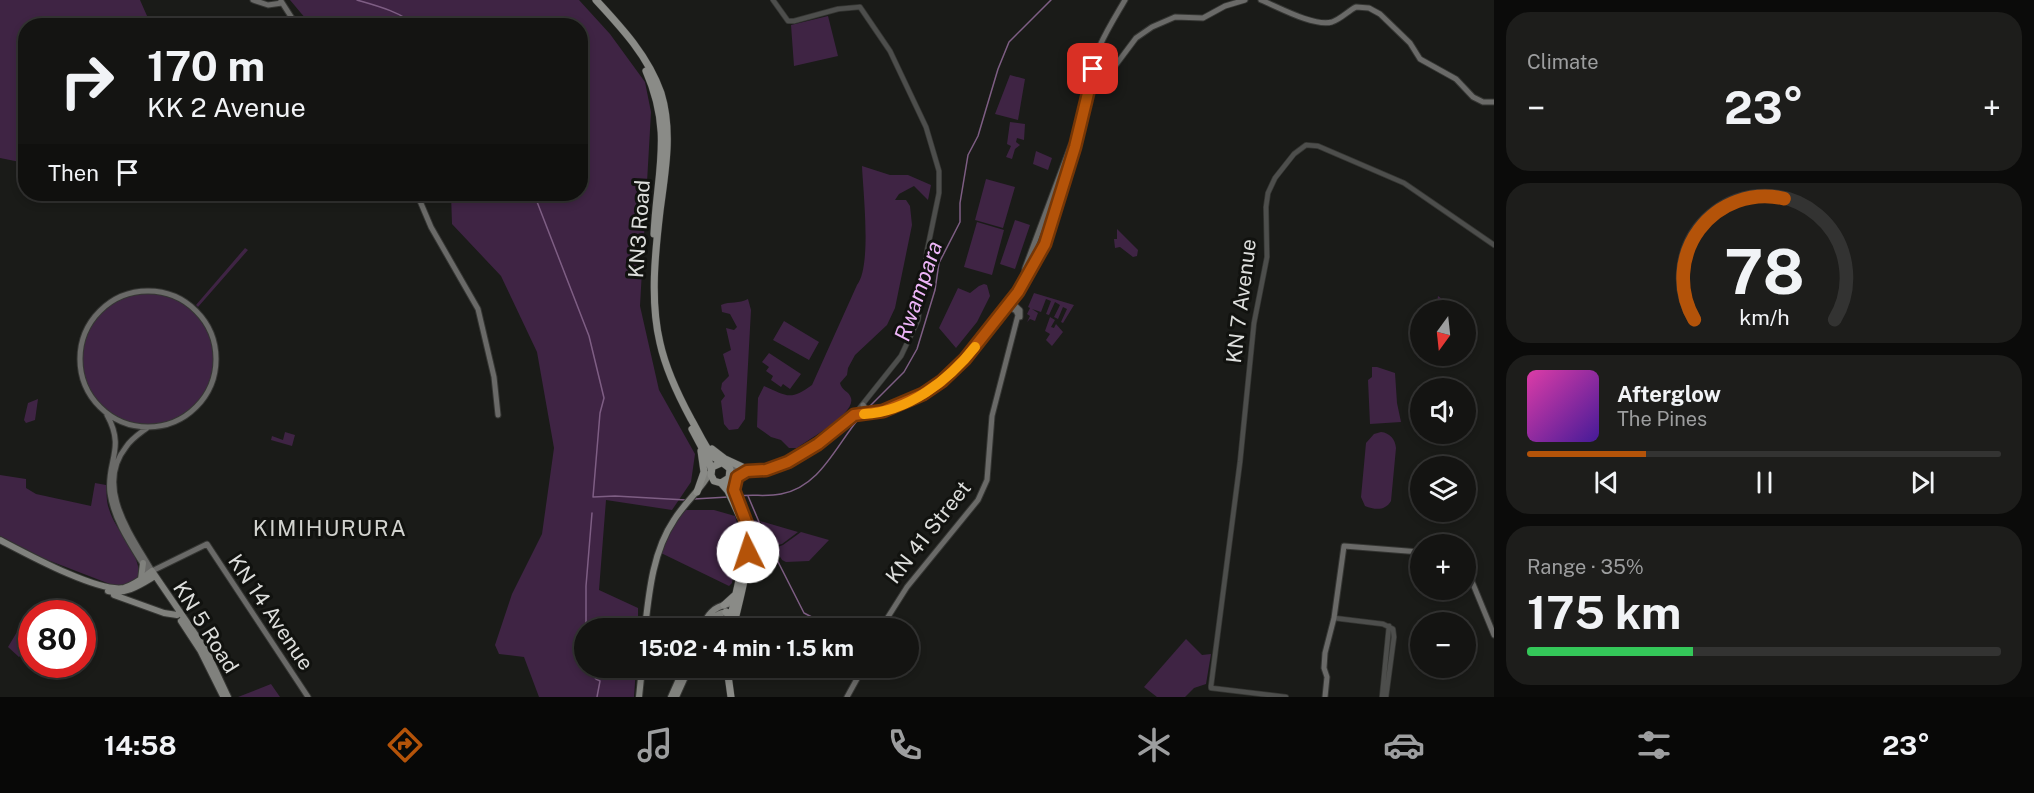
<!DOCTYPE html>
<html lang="en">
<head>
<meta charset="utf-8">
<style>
  body { margin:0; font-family:"Public Sans",sans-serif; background:#1d1d1b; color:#f1f3f6; height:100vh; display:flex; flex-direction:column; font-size:22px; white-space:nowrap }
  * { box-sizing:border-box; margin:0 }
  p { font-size:20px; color:#9d9e9f }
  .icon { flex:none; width:33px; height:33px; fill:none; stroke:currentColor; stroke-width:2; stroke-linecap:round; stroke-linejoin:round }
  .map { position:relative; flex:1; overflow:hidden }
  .details { display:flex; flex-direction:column; gap:12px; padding:12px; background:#0b0b0a; width:540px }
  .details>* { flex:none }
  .guide { position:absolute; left:18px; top:18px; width:570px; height:183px; border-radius:24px; box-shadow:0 3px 9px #0003,0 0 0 2px #333332; background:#141412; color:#f1f3f6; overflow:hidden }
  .needle { width:39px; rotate:195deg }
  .controls { position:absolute; left:1410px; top:300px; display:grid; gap:12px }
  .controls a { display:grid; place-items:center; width:66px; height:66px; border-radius:50%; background:#141412; box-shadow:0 3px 9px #0003,0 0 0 2px #333332; font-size:30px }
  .speed { position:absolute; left:18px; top:600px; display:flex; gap:12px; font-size:30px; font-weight:700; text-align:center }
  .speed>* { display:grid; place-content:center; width:78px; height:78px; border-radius:50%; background:#141412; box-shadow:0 3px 9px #0003,0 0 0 2px #333332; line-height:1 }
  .speed .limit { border:9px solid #d22; background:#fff; color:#111 }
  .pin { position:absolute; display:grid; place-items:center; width:51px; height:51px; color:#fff; margin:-26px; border-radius:12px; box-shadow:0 3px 9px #0006 }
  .me { position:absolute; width:66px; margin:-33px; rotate:356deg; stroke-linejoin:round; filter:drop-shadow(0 0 4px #0008) }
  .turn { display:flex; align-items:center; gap:21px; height:126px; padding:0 30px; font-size:27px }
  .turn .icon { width:78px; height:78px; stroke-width:2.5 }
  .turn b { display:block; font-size:42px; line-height:51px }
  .then { display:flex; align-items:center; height:57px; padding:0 30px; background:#0003; gap:12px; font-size:22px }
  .big { font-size:45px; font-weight:700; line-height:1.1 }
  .details .tile { flex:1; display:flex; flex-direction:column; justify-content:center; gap:9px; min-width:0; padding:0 21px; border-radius:24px; background:#1d1d1b }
  .details .dial { align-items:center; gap:0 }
  .dial svg { height:156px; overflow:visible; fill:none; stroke:#333332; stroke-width:7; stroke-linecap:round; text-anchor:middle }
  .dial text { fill:#f1f3f6; stroke:none }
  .song { display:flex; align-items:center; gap:18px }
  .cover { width:72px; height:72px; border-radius:9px; background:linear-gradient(135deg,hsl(320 70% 55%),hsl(260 70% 35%)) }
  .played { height:6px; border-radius:3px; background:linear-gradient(90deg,#b45309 25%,#333332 25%) }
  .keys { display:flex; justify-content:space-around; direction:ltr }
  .heat { display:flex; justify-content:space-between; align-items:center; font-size:33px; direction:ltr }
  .charge { height:9px; border-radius:4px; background:linear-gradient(90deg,#34c759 35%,#333332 0) }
  .trip { position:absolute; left:574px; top:618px; width:345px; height:60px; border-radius:30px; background:#141412; box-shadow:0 3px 9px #0003,0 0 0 2px #333332; font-weight:700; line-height:60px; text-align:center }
  .menu { display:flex; height:96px; justify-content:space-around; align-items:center; background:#080807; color:#9d9e9f }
  .menu .icon { width:42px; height:42px }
  .menu .on { color:#b45309 }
  .menu b { font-size:27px; color:#f1f3f6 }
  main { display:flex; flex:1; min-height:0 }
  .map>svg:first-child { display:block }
  .green { fill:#3f2444 }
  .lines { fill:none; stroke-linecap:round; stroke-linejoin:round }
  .stream { stroke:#7e5e84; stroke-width:1.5 }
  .tertiary-casing { stroke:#353633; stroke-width:6 }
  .secondary-casing { stroke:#353633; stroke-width:7 }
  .primary-casing { stroke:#353633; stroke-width:8 }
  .trunk-casing { stroke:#353633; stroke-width:8 }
  .tertiary { stroke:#4d4e4c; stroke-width:4.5 }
  .secondary { stroke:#6a6a68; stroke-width:5 }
  .primary { stroke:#80817d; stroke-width:6 }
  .trunk { stroke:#8a8b87; stroke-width:7 }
  .route-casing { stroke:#753606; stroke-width:15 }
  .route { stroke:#b45309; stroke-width:10 }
  .slow { stroke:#f59e0b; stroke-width:10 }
  .labels { text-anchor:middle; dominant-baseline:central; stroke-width:6; stroke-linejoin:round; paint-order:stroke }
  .street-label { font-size:21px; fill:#dddedc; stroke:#11120f }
  .water-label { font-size:22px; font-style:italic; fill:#eeb5f8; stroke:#11120f }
  .neighbourhood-label { font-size:22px; letter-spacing:1.5px; fill:#d1d2ce; stroke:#11120f }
</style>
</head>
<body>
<main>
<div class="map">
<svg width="1494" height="697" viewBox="0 0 1494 697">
  <rect width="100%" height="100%" fill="#1a1b18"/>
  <path class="green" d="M0,0H140L151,25L26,26L25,163L0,158Z
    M290,0H579L610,34L645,82L651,112L640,306L659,390L695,454L691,482L672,510L606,500L599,590L638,608V628H585V668H636L634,697H539L524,657L499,654L495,645L512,594L542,534L554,448L537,352L501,276L452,224L451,194H580V26L311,25Z
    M828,16L838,56L794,66L791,25Z
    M1010,75L1025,79L1018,120L995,114Z
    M1010,122L1025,124L1024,140L1017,138L1016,142L1020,145L1015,149L1012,159L1006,157L1011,146L1007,144Z
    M1036,151L1052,158L1048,170L1033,164Z
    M862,166L890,175H908L931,185L928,200L914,186L899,194L895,200H906L910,206L912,225L895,308L887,325L855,355L848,368L847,375L840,383C842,391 849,391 851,398C856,414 808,439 797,448H789L781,440L771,437L757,427L758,398L764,386C787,396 790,401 812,385L857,285C872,266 863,191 862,166Z
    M986,179L1015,187L1003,228L975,220Z
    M1015,220L1030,225L1015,269L1000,264Z
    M977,222L1004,230L992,275L964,267Z
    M1117,229L1138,250L1137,256L1133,257L1120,247L1115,248L1114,239H1117Z
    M245,248L248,250L198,307L196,305Z
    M984,284L987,285L990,296L977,322L956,348L939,328L958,288L970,293L979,286Z
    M1034,293L1074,305L1063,323L1061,322L1067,309L1063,307L1058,319L1054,317L1060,305L1055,302L1049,315L1046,314L1051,301L1046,299L1041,312L1032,309L1038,313L1035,321L1030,319L1027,322L1030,316L1027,314L1030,308L1028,307Z
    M82 359a66 66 0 1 1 132 0a66 66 0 1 1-132 0Z
    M1438,296L1454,308L1453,310H1436Z
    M748,299L751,310L745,419L738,429L729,430L724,424L721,401L725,396L721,389L722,383L729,376L723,354L731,350L726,328L734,330L737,327L730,314L722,312L721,305C730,301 739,304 748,299Z
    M1050,317L1055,320L1051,327L1054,328L1056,324L1063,332L1052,346L1046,340L1050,334L1045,331Z
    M784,321L819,342L809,360L773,340Z
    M769,353L801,374L790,389L783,384L781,387L771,380L773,376L766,371L769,367L762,362Z
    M1372,367H1377L1395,373L1397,403L1401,422L1370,424L1368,380L1372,377Z
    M38,399L35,420L26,423L24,420L28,403Z
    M285,432L295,435L292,446L271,440L272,436L283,440Z
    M1381,432C1390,433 1395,439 1396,448L1391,501C1385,511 1375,510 1365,506L1361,497L1366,443L1374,434Z
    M0,475L26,479V488L36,494L91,506L95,483L106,485C107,492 106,501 109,509C116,533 141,552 139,578L126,585L115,586L45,559L0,536Z
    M686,510H714L735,516L742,540L741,553L736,554L732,583L729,586L661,553L678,517Z
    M747,518L758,521L764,536L750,540L751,527Z
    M760,521L798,532L782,544L774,546Z
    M801,532L829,540L809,561L786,562L782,560L775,548L783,545Z
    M17,632L29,648L19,657L8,647Z
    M1186,639L1202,655L1211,654L1206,684L1194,688L1185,697H1157L1144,687Z
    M271,684L280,697H238Z"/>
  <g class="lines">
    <path class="stream" d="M357,0C371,4 406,13 414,26
      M534,194L589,336L604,398L600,413L593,497L615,496L686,500
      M868,408L904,372L917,349L935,290L939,263L960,222V203L968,155L978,136L998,69L1009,42L1051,0
      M738,496C753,494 767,497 781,494C821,487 837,443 861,416
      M748,496L765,536
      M694,499L728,497
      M767,540L804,613L833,628
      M586,628V586L592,513
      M585,637L583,664L585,665
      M588,668L596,679L600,681L597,697"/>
    <defs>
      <path id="tertiary" d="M773,0L788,21H794L838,9L860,7L890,51L926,127L939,171V193L927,251L918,320L901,356L854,415
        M1334,618L1383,624L1393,629L1394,637L1386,697
        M1286,697L1211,688V686L1240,462L1254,323L1267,257L1266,207L1268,193L1275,178L1294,154L1306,145L1318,146L1404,183L1494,245
        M1382,697L1389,626"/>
      <path id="secondary" d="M253,0L268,5L282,3
        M1261,0C1278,7 1314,27 1332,22C1341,19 1348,11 1356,7L1369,8L1380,14L1410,43L1420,59L1456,79L1473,97L1483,102H1494
        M281,1L297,26
        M1090,85C1091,54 1110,26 1125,0
        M417,194L431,227L478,309L494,377L498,415
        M1023,280L1025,268L1071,145L1077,138
        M80 359a68 68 0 1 1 136 0a68 68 0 1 1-136 0Z
        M1010,301L1020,310V317
        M863,405L869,413
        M107,415C126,449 106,462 110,493C114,522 134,549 149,574
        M147,428C139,434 131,439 126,447C94,487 132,536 152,571L207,544L308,697
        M728,467L751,471L778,466L818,444L854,415L891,408L923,394L942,381L965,359L1018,292L1040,255L1048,237L1075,148L1090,85L1115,66L1136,38L1152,27L1175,17L1203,18L1225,6L1245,0
        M1466,567L1494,635
        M881,628L907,587L978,500L987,480L992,416L1018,315L1016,311L1007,305
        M847,697L863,668
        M1325,697L1327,677L1324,668L1325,653L1334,618L1344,546L1420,552"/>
      <path id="primary" d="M0,540C25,553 98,593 124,588C135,585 144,577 152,571L206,650L228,697
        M141,579L143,563
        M108,591C126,595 140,585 155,576
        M114,595L164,613L177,615
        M181,621L200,650L223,696
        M645,628C649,592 653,551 674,520C685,502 701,490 711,471
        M702,628C707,615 713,607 728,604
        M706,628C712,617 718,612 731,612
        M639,697L642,668
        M671,697L684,668
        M676,697L689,668"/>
      <path id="trunk" d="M596,0C622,28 648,56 661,93C673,132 665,172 660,211C655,254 650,301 660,343C666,370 678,395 691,419C698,431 704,445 712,455C717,461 725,463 730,469L729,478L721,483L714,481L711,475L712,467L721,463
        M646,71C673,132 657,171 654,234
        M692,429L709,461L711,469
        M712,449L725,459L751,471
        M727,480C761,534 746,572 733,628
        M721,483L728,491L740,517
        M734,491L737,477L747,471
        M697,492L704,472L701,451
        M724,605L735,595
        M732,611L744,558
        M726,612L731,618
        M727,668L731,697"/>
    </defs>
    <use href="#tertiary" class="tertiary-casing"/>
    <use href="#secondary" class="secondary-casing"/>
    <use href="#primary" class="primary-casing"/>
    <use href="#trunk" class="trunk-casing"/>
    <use href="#tertiary" class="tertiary"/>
    <use href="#secondary" class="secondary"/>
    <use href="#primary" class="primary"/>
    <use href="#trunk" class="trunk"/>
  </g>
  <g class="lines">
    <defs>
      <path id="route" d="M748,552L747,524L734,490L737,477L747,471L766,470L788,462L818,444L854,415L883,411L923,394L942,381L965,359L1018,292L1045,244L1075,147L1090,85L1096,80L1093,69"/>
    </defs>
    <use href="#route" class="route-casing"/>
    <use href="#route" class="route"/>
    <path class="slow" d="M864,414C908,412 949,380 975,347"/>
  </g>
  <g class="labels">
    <g class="street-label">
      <text transform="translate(639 229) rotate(-86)">KN3 Road</text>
      <text transform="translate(1241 301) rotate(-83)">KN 7 Avenue</text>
      <text transform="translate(928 532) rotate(-52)">KN 41 Street</text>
      <text transform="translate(271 612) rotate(56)">KN 14 Avenue</text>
      <text transform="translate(206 627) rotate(58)">KN 5 Road</text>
    </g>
    <g class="water-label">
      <text transform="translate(918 291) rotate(-71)">Rwampara</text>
    </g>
    <g class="neighbourhood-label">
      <text x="330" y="528">KIMIHURURA</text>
    </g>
  </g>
</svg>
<div class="controls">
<a><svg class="needle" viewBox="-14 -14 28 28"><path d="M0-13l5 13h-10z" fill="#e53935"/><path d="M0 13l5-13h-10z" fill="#9d9e9f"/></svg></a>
<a><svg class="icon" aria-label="sound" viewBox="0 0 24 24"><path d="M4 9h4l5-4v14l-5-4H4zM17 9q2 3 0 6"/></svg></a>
<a><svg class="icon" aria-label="layers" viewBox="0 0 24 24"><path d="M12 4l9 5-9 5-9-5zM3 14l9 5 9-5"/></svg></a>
<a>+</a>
<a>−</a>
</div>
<div class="speed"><div class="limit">80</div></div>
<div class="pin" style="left:1093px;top:69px;background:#d93025"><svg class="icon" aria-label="arrive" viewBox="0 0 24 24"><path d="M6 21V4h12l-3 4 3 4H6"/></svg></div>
<svg class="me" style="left:748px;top:552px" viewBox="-20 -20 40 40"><circle r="19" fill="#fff"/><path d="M0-13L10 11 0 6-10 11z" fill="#b45309"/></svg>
<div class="trip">15:02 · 4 min · 1.5 km</div>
<div class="guide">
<div class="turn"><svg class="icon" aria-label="right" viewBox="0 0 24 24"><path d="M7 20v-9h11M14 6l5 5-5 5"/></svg><div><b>170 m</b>KK 2 Avenue</div></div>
<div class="then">Then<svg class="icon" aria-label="arrive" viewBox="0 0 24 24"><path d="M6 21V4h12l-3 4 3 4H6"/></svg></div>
</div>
</div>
<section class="details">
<div class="tile"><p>Climate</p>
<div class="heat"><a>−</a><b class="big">23°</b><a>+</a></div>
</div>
<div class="tile dial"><svg viewBox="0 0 100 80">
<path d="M14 69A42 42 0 1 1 86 69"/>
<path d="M14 69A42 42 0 0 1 60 7" stroke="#b45309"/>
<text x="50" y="56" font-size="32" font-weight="700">78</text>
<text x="50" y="72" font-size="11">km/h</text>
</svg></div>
<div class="tile">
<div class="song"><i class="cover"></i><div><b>Afterglow</b><p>The Pines</p></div></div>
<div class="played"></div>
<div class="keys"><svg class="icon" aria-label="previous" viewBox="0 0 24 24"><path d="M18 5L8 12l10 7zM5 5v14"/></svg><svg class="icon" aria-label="pause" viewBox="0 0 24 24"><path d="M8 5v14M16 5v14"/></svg><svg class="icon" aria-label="next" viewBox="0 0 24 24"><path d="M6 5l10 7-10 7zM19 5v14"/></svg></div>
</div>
<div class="tile"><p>Range · 35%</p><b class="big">175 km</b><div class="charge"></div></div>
</section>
</main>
<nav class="menu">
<b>14:58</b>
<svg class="icon on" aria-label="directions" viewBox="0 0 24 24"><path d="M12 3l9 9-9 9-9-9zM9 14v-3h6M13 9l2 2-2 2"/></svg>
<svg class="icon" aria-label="music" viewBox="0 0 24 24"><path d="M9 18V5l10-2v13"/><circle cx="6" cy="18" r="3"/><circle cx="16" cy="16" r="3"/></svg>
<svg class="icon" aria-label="phone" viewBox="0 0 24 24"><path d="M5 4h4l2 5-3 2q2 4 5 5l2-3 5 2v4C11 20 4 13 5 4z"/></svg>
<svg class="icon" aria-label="climate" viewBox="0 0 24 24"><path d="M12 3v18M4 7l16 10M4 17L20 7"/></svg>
<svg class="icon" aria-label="car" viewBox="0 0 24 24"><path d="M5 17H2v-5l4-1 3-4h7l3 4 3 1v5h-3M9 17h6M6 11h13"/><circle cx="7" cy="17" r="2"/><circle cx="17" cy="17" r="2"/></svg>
<svg class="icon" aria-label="filters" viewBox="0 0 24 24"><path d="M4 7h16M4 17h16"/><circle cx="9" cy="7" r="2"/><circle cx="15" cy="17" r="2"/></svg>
<b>23°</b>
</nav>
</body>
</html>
